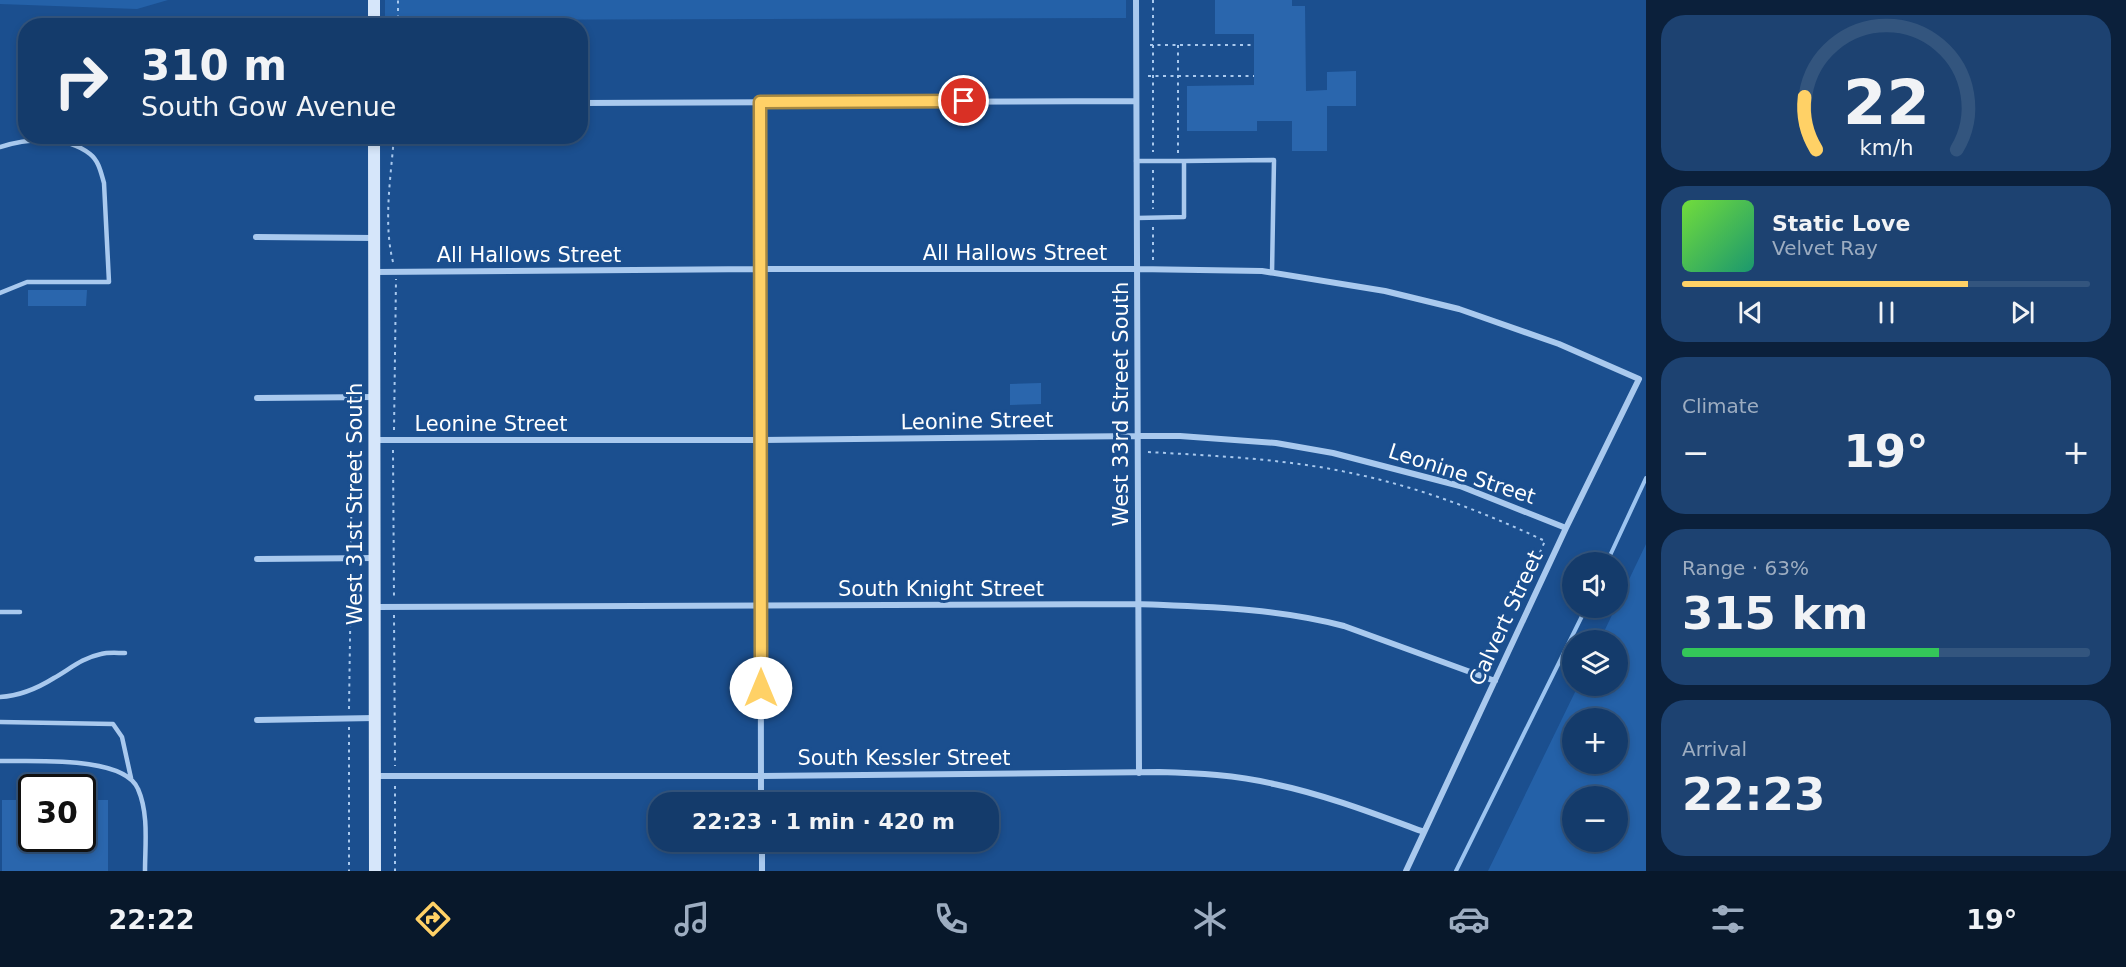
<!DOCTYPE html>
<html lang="en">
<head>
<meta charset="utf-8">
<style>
  body { margin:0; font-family:"DejaVu Sans",sans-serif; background:#1d4271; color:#f1f3f6; height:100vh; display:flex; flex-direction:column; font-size:22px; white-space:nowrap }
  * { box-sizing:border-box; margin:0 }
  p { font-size:20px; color:#9dadc1 }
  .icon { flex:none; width:33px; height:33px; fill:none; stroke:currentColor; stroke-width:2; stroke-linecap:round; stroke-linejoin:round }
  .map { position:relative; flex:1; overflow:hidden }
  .details { display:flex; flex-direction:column; gap:15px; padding:15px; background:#0b203b; width:480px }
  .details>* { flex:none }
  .banner { position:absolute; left:18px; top:18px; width:570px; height:126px; border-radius:24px; box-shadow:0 3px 9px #0003,0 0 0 2px #33557e; background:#143b6b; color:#f1f3f6; overflow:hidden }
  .fabs { position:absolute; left:1562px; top:552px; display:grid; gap:12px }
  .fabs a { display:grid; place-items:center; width:66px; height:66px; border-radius:50%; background:#143b6b; box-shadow:0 3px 9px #0003,0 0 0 2px #33557e; font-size:30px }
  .speed { position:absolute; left:18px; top:774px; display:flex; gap:12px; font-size:30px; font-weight:700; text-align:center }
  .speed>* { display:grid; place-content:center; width:78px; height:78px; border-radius:50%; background:#143b6b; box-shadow:0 3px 9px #0003,0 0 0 2px #33557e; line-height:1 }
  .speed .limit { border:3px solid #111; border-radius:9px; background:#fff; color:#111 }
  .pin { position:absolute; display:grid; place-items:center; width:51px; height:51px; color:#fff; margin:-26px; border:3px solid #fff; border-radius:50%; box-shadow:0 2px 6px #0007 }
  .me { position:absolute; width:66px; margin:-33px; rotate:0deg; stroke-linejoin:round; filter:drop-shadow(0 0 4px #0008) }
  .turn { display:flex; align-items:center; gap:21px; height:126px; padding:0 24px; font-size:27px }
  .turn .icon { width:78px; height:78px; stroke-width:2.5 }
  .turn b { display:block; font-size:42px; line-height:51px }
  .big { font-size:45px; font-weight:600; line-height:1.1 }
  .details .tile { flex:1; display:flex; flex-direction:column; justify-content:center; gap:9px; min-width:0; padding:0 21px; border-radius:24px; background:#1d4271 }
  .details .dial { align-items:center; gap:0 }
  .dial svg { height:156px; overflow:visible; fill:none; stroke:#33557e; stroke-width:7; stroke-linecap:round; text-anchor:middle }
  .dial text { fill:#f1f3f6; stroke:none }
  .song { display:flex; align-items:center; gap:18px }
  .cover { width:72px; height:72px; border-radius:9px; background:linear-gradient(135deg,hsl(100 70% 55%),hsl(160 70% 35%)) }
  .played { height:6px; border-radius:3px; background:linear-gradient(90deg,#ffd166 70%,#33557e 70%) }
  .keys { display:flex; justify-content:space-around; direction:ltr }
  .heat { display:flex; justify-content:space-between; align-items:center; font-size:33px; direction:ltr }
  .charge { height:9px; border-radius:4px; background:linear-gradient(90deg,#34c759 63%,#33557e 0) }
  .trip { position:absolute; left:648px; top:792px; width:351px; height:60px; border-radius:24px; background:#143b6b; box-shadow:0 3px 9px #0003,0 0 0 2px #33557e; font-weight:600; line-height:60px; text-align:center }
  .menu { display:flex; height:96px; justify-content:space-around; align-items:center; background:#08182b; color:#9dadc1 }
  .menu .icon { width:42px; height:42px }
  .menu .current { color:#ffd166 }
  .menu b { font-size:27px; color:#f1f3f6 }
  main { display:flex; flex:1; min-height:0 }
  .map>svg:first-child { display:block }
  .green { fill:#2461a8; fill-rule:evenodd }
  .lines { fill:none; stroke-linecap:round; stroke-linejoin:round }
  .stream { stroke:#9cc4f0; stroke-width:4 }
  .building { fill:#2a66ad }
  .path { stroke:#a9c9ee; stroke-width:2; stroke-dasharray:3 4.5; stroke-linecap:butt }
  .lane { stroke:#a9c9ee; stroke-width:4.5 }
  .street { stroke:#a9c9ee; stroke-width:6 }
  .secondary { stroke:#d6e6fa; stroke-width:12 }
  .route-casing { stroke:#a68842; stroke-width:15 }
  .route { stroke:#ffd166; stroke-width:10 }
  .labels { text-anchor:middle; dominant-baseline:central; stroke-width:6; stroke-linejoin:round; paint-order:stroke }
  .street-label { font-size:21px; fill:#fff; stroke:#1b4f8f }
</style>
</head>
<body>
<main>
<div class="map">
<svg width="1646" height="871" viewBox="0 0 1646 871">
  <rect width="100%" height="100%" fill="#1b4f8f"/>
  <path class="green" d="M0,0H180H168L137,9L0,4Z
    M385,0H1126V18L398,20L397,25L385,26Z
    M1646,544V871H1488L1578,686H1617V640H1600ZM1572,718H1617V764H1572ZM1572,796H1617V842H1572Z"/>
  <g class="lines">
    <path class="stream" d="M1607,562L1646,478
      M1456,871L1586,608"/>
  </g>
  <path class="building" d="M1215,0H1292V6H1305L1306,91L1327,90V72L1356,71V106H1327V151H1292V121H1257V131H1187V86L1254,85V34H1215Z
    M28,290H87L86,306H28Z
    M1041,383V404L1010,405V384Z
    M2,800H32V838H82V800H108V871H2Z"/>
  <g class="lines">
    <path class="path" d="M1153,0V152
      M398,26V0
      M1150,45H1254
      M1178,45V153
      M1148,76H1254
      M1153,170V209
      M1153,227V260
      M393,262C383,222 391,177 394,136
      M394,430L396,279
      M393,450L394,598
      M1148,452C1219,456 1291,459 1360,475C1424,489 1486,513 1545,541L1516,606
      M351,550L352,410
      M394,615L395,766
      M349,709L351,568
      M349,727V871
      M395,786V871"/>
    <path class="lane" d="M0,147C28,138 66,135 90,154C99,161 101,173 104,183L109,282H27L0,293
      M1136,161H1184V217L1137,218
      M1184,161L1274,160L1272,273
      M0,612H20
      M0,697C19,696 38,688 54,678C70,669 82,658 101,654C108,652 117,653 125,653
      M0,722L113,724L122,737L131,778
      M0,761C31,762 124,755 138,789C149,814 145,845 145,871"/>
    <path class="street" d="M1136,0L1139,773
      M760,102L761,802
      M580,103L1136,101
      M256,237L374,238
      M375,272L760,269H1137L1262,271L1385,291L1459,309L1559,344L1639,379L1566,528L1406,871
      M257,398L374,397
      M375,440H760L1138,436H1180L1276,443L1333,453L1460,486L1566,528
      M257,559L375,558
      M375,607L1138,604C1209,607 1275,608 1344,626L1495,681
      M257,720L375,718
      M375,776H761L1159,772C1198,773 1236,775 1274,784C1326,795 1375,814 1424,832
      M762,842V871"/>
    <path class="secondary" d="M374,0V26
      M374,136L375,871"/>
  </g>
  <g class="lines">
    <defs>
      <path id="route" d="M761,688L760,102L964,101"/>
    </defs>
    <use href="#route" class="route-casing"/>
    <use href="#route" class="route"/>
  </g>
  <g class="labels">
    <g class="street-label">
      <text x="1015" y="253">All Hallows Street</text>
      <text x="529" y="255">All Hallows Street</text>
      <text transform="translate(1121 404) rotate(-90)">West 33rd Street South</text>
      <text transform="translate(977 421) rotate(-1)">Leonine Street</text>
      <text x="491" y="424">Leonine Street</text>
      <text transform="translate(1462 474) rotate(18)">Leonine Street</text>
      <text transform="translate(355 504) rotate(-90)">West 31st Street South</text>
      <text x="941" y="589">South Knight Street</text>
      <text transform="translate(1506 618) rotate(-65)">Calvert Street</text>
      <text x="904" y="758">South Kessler Street</text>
    </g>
  </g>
</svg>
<div class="fabs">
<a><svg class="icon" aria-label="sound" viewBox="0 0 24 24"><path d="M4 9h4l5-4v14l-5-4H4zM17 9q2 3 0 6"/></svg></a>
<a><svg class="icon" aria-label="layers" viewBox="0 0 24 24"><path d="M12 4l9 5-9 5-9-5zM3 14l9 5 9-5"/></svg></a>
<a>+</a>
<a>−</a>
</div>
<div class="speed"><div class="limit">30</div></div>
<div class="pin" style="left:964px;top:101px;background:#d93025"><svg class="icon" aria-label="arrive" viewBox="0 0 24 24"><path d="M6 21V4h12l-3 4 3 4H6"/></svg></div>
<svg class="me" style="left:761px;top:688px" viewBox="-20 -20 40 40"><circle r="19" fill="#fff"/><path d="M0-13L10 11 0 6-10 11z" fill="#ffd166"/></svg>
<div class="trip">22:23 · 1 min · 420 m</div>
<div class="banner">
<div class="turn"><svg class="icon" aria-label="right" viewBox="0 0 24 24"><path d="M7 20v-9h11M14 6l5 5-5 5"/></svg><div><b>310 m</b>South Gow Avenue</div></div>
</div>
</div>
<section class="details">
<div class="tile dial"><svg viewBox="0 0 100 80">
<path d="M14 69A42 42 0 1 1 86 69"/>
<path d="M14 69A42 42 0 0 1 8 42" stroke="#ffd166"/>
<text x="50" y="56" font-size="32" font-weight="700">22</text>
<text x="50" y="72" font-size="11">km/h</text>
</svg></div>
<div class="tile">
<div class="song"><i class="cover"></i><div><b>Static Love</b><p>Velvet Ray</p></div></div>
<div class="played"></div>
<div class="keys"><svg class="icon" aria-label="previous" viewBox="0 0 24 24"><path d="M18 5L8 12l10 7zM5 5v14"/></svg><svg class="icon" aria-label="pause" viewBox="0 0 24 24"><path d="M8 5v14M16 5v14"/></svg><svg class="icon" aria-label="next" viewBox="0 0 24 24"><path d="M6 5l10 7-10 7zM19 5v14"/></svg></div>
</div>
<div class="tile"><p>Climate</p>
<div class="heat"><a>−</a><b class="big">19°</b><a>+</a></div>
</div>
<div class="tile"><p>Range · 63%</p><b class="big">315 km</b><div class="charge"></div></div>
<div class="tile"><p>Arrival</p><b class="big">22:23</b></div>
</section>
</main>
<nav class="menu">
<b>22:22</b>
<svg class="icon current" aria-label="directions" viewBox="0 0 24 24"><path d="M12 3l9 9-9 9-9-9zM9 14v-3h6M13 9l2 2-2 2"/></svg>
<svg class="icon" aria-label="music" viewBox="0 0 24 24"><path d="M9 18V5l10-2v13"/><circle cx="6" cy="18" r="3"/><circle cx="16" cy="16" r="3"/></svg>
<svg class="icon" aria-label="phone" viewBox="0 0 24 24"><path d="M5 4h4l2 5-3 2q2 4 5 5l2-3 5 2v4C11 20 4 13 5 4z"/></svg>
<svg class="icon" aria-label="climate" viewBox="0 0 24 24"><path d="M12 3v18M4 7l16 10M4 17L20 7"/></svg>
<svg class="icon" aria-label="car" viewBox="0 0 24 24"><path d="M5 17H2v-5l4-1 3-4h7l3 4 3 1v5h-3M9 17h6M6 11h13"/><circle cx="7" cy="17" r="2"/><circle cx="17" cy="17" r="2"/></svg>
<svg class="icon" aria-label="filters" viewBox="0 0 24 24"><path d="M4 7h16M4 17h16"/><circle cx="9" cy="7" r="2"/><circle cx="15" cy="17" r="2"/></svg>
<b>19°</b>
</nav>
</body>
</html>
